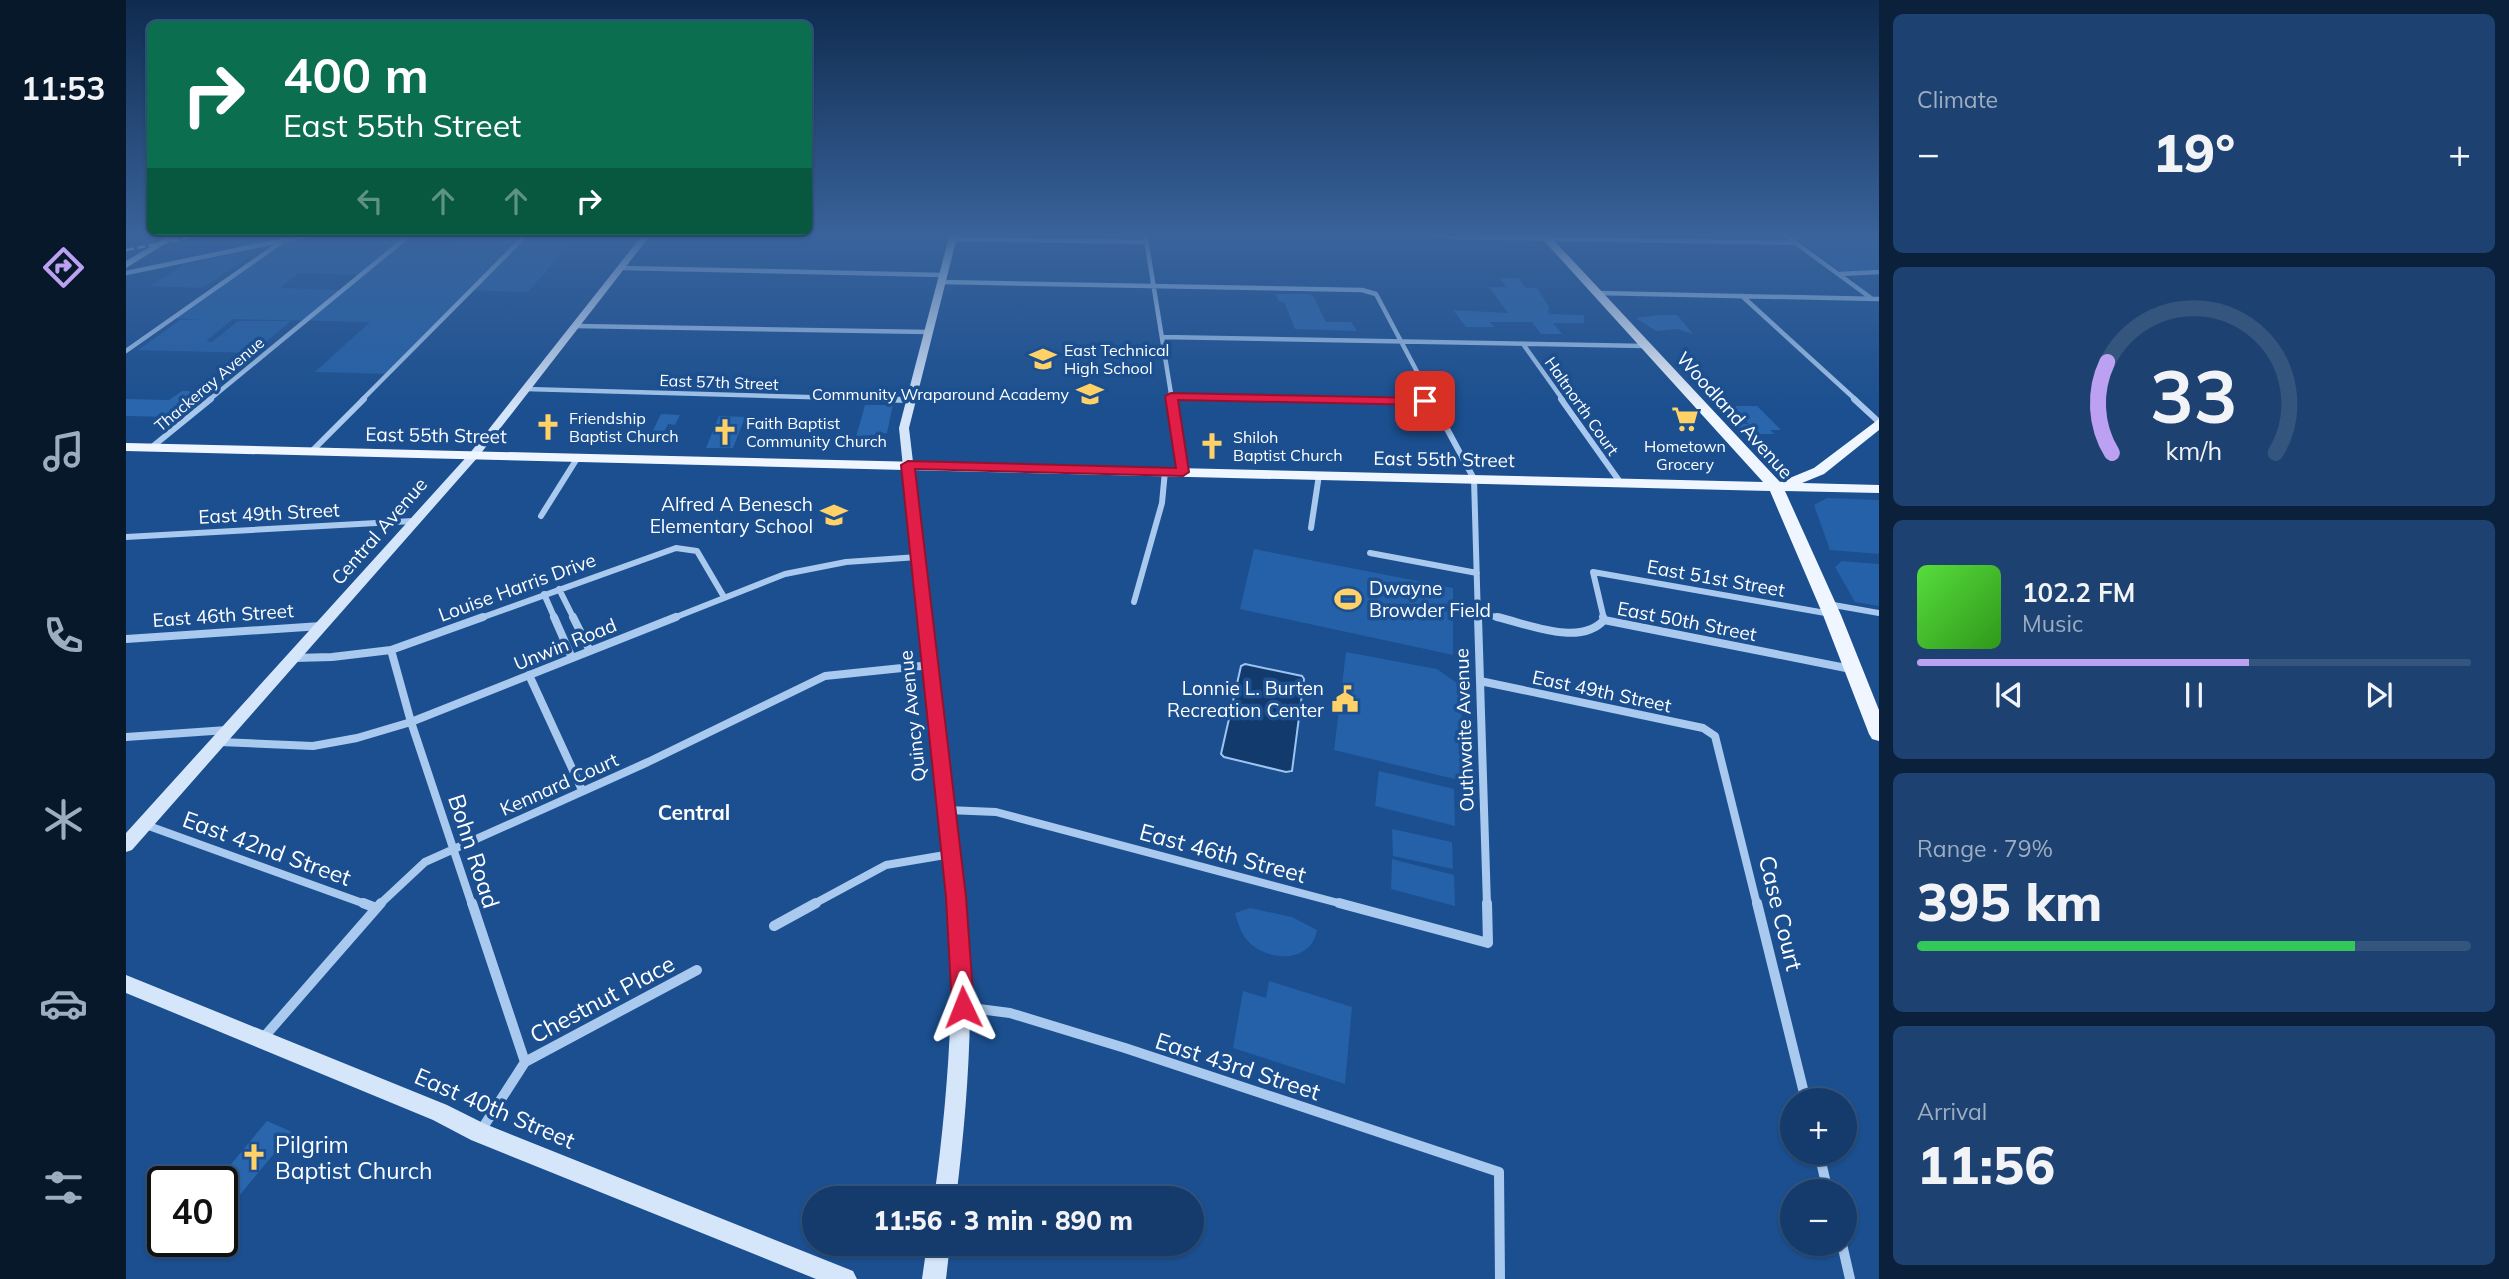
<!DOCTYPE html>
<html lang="en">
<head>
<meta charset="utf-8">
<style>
  body { margin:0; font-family:Mulish,sans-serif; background:#1d4271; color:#f1f3f6; height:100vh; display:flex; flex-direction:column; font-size:26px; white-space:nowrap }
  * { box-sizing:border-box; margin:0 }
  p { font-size:23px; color:#9dadc1 }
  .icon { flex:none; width:38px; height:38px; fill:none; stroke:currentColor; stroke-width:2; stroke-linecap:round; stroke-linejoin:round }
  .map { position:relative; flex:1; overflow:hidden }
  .drawer { display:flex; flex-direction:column; gap:14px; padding:14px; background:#0b203b; width:630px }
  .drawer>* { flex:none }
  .hud { position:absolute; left:21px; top:21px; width:665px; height:214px; border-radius:10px; box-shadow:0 2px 5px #0004,0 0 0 2px #33557e; background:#0b6e4f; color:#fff; overflow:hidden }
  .tools { position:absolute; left:1654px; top:1088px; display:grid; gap:14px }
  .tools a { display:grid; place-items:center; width:77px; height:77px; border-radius:50%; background:#143b6b; box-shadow:0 2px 5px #0004,0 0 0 2px #33557e; font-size:35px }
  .speed { position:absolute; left:21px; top:1166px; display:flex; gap:14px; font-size:35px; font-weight:700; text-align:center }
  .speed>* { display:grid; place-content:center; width:91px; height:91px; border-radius:50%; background:#143b6b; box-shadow:0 2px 5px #0004,0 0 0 2px #33557e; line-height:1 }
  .speed .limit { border:4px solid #111; border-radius:10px; background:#fff; color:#111 }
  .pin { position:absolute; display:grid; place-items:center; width:60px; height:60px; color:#fff; margin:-30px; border-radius:14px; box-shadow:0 4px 10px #0006 }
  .me { position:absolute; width:77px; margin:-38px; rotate:358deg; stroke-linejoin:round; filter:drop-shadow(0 0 5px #0008) }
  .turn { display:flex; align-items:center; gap:24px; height:147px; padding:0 21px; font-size:32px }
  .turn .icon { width:91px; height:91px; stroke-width:2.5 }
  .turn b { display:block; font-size:49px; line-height:60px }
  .lanes { display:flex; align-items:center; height:66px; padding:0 21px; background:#0003; justify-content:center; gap:35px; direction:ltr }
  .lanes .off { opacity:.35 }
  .big { font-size:52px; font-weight:800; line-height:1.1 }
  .drawer .tile { flex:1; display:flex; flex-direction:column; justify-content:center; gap:10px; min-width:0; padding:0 24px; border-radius:10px; background:#1d4271 }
  .drawer .dial { align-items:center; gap:0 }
  .dial svg { height:182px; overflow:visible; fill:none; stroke:#33557e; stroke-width:7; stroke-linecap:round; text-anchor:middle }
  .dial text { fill:#f1f3f6; stroke:none }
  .song { display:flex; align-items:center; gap:21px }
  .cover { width:84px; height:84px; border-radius:10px; background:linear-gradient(135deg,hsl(110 70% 55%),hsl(110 70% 35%)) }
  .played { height:7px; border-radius:4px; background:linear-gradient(90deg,#bca0f2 60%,#33557e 60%) }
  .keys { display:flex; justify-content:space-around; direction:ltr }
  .heat { display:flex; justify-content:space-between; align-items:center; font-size:38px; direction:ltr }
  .charge { height:10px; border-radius:5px; background:linear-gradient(90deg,#34c759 79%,#33557e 0) }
  .trip { position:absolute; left:676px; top:1186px; width:402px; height:70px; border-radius:35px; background:#143b6b; box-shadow:0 2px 5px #0004,0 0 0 2px #33557e; font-weight:800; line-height:70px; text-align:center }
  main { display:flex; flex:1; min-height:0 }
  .menu { display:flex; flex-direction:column; width:126px; justify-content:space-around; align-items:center; background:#08182b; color:#9dadc1 }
  .menu .icon { width:49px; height:49px }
  .menu .on { color:#bca0f2 }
  .menu b { font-size:32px; color:#f1f3f6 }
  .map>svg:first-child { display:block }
  .green { fill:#2461a8; fill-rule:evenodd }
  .water { fill:#123a6d; stroke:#9cc4f0; stroke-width:2 }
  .building { fill:#2a66ad }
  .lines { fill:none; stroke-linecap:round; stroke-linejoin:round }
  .street-far3 { stroke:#a9c9ee; stroke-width:4.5 }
  .street-far2 { stroke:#a9c9ee; stroke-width:6 }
  .street-far1 { stroke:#a9c9ee; stroke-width:8 }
  .street { stroke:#a9c9ee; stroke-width:10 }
  .secondary { fill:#d6e6fa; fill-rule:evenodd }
  .primary { fill:#f0f6ff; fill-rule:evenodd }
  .rail { stroke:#fff; stroke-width:2.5; stroke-dasharray:8 3.5; stroke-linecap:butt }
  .route { fill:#e11d48; stroke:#92132f; stroke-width:2 }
  .labels { text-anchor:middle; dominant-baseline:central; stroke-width:7; stroke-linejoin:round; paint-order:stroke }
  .far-poi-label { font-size:16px; fill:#fff; stroke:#1b4f8f; text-anchor:start }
  .far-street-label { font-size:16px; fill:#fff; stroke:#1b4f8f }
  .street-label { font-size:19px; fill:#fff; stroke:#1b4f8f }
  .poi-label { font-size:19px; fill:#fff; stroke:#1b4f8f; text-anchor:end }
  .neighbourhood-label { font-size:21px; font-weight:bold; fill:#fff; stroke:#1b4f8f }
  .near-street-label { font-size:23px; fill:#fff; stroke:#1b4f8f }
  .near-poi-label { font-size:23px; fill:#fff; stroke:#1b4f8f; text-anchor:start }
</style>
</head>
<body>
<main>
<nav class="menu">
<b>11:53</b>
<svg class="icon on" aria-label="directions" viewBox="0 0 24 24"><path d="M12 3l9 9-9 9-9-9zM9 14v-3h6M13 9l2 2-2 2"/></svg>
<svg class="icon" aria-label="music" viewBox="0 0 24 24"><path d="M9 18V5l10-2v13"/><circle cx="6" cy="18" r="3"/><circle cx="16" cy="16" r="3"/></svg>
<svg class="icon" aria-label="phone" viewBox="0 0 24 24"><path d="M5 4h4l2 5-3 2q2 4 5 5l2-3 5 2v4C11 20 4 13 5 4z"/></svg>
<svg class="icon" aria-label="climate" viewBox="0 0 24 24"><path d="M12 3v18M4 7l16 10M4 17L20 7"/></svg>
<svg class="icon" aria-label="car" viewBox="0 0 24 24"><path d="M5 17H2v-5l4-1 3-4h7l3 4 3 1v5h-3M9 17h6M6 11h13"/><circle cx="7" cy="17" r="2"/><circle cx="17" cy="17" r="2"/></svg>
<svg class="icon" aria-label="filters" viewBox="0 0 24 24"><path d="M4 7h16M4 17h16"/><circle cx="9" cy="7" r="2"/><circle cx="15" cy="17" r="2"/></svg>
</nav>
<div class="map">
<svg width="1753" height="1279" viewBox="0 0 1753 1279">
  <rect width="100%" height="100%" fill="#1b4f8f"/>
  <path class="green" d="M192,233H286L269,247L326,248L344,233H402L395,241L446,242L402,292L344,290L262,374L189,372L244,322L107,319L80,341L86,342L112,321H165L127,353L12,350L54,320H75L47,318L158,240ZM173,273L233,275L216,290L154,288Z
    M1662,233H1753V269L1713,271Z
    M135,248L76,288L24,286L57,265Z
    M1701,498L1753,500V554L1704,550L1688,505Z
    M1128,549L1327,588V655L1114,609Z
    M1716,561L1753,564V606L1729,602L1709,567Z
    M1220,652L1311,669L1335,686L1337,781L1208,750Z
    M1253,771L1328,789L1329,826L1249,806Z
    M1266,829L1326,842L1327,869L1267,856Z
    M1266,859L1328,875L1329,906L1265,889Z
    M1124,908L1166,917L1191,930C1185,965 1139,962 1120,939C1114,931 1112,923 1109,913Z
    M1143,981L1226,1007L1219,1084L1107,1048L1117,991L1140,998Z"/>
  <path class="water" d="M1119,664L1176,676L1178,679L1166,771L1160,772L1098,757L1095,754L1115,666Z"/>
  <path class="building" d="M1373,278H1393L1400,288H1411L1423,307L1422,314L1458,315V323H1427L1436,334H1415L1406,322H1364L1368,327H1340L1327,310L1382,313L1363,287H1380Z
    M1150,294H1183L1187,296L1200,322H1225L1231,331L1169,329L1158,302H1153Z
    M1535,315H1551L1567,334L1552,329L1530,331L1510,318Z
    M56,391H63L69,399L44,417L0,416V399L43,400Z
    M739,405H767L761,433L730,437Z
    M1607,406H1631L1655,430H1644L1648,434H1618L1609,423L1623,424Z
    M535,414L554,415L549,425L542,424L535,438H523Z
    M593,416L619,417L607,448H580Z
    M141,1121L166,1132L103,1208L96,1205V1181H91Z"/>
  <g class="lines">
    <path class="street-far3" d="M1019,233L1046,400
      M1275,233L1335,237L1669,243
      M1656,233L1745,298
      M826,239L1021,242
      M495,268L817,275
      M0,273L192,233
      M1714,274L1753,272
      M816,282L1236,290L1250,294L1306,400
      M1472,293L1753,299
      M1616,296L1730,400
      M451,326L803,332
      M1036,337L1519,346
      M1397,344L1437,400
      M0,351L154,243
      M400,389L785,400
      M1045,396L1278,400
      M83,400L286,233
      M236,400L402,233"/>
    <path class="street-far2" d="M740,399L785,400
      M1045,399L1057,472
      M1187,399L1307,401
      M1305,399L1348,479L1352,619
      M1435,399L1494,482
      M1728,399L1753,422
      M26,447L85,399
      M186,451L238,399
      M415,516L452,457
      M1185,528L1193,475
      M0,537L287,521
      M1244,553L1351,573
      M433,589L448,619
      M418,594L429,619
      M1008,602L1036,503L1039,471
      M1702,604L1753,613
      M1352,613L1379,619
      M352,619L550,548L571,551L598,597
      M545,619L659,574L720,562L792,557
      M1478,619L1467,572L1705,614"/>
    <path class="street-far1" d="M428,617L446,658
      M447,617L464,651
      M1352,617L1361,905
      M1371,617C1402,624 1454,647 1478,620
      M1477,617L1478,620
      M1478,620L1725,669
      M0,639L195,626
      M265,650L285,722L346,905
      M168,658L206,657L265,650L357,617
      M403,675L456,790
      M1354,681L1577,728L1589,736L1631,905
      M0,737L101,730
      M94,742L187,746L231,738L285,722L550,617
      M821,810L870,812L1220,905
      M20,825L242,905
      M253,905L299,862L522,762L699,676L805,665
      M686,905L760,865L825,854"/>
    <path class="street" d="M237,903L250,908
      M346,903L399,1062
      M1213,903L1362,943L1361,903
      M1631,903L1680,1101
      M648,926L690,903
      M837,1007L884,1013L999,1048L1373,1172L1374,1279
      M138,1037L255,903
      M354,1132L399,1062L571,970
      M1693,1153L1702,1192
      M1716,1244L1724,1279"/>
    <path class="secondary" d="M48,233H57L0,268V261Z
      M518,233H526L352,457L6,850L0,852V833L344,453Z
      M824,233H832L783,428L843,936C847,1024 841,1111 830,1199H808C820,1111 827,1024 825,936L773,428Z
      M0,975L321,1105L359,1124L727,1271L731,1279H690L345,1140L307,1120L0,993Z
      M801,1244H824L820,1279H796Z"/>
    <path class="primary" d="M1411,233H1421L1654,482L1688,468L1753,419V430L1698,474L1676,483L1753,485V493L1659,491L1715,615L1753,710V741L1746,739L1743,734L1697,615L1644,491L0,451V443L1637,482Z"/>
    <path class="rail" d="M0,250L88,233"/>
  </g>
  <linearGradient id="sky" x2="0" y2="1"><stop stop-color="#0f2b4f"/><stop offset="0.57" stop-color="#39639b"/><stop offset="1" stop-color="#39639b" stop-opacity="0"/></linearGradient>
  <rect width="1753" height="412" fill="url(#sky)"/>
  <path class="route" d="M1045,393L1299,398L1305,401L1299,405L1052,400L1063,472L1057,476L789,469L840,897L848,1007L845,1015L837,1018L829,1015L826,1007L820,897L775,465L782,461L1050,468L1039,396Z"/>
  <defs>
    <symbol id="university-bare" viewBox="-9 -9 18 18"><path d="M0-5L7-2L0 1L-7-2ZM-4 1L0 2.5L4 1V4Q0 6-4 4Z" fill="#ffd166" stroke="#1b4f8f" stroke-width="2.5" paint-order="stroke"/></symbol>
    <symbol id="school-bare" viewBox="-9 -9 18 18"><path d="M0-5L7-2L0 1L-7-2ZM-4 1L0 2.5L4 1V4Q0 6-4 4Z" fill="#ffd166" stroke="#1b4f8f" stroke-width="2.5" paint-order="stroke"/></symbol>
    <symbol id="supermarket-bare" viewBox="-9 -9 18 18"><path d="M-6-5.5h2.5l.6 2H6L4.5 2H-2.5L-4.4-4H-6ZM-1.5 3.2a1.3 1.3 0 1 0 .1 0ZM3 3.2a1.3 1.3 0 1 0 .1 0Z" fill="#ffd166" stroke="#1b4f8f" stroke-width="2.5" paint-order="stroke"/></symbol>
    <symbol id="church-bare" viewBox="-9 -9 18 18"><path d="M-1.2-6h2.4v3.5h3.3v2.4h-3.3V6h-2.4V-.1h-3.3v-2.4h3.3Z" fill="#ffd166" stroke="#1b4f8f" stroke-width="2.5" paint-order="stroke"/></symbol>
    <symbol id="stadium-bare" viewBox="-9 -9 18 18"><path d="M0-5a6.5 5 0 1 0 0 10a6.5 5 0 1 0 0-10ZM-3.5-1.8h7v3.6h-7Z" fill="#ffd166" stroke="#1b4f8f" stroke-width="2.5" paint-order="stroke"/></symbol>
    <symbol id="civic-bare" viewBox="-9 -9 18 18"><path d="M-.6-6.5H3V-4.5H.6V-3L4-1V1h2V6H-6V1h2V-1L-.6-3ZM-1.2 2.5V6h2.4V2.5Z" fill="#ffd166" stroke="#1b4f8f" stroke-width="2.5" paint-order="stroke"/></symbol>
  </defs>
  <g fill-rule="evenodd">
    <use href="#university-bare" x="898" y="340" width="38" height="38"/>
    <use href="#school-bare" x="945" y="375" width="38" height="38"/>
    <use href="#supermarket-bare" x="1540" y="400" width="38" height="38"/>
    <use href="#church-bare" x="403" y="408" width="38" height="38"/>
    <use href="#church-bare" x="580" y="413" width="38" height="38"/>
    <use href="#church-bare" x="1067" y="427" width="38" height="38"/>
    <use href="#school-bare" x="689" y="496" width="38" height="38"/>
    <use href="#stadium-bare" x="1203" y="580" width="38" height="38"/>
    <use href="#civic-bare" x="1200" y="680" width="38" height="38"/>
    <use href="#church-bare" x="109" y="1138" width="38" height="38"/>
  </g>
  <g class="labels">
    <g class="far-poi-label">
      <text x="938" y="350">East Technical<tspan x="938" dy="18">High School</tspan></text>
      <text x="943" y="394" text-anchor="end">Community Wraparound Academy</text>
      <text x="443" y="418">Friendship<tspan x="443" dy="18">Baptist Church</tspan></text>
      <text x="620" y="423">Faith Baptist<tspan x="620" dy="18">Community Church</tspan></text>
      <text x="1107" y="437">Shiloh<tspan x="1107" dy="18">Baptist Church</tspan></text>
      <text x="1559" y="446" text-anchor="middle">Hometown<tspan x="1559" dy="18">Grocery</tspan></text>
    </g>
    <g class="far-street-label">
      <text transform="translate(593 382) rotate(2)">East 57th Street</text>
      <text transform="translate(83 384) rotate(-40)">Thackeray Avenue</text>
      <text transform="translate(1456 406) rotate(55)">Haltnorth Court</text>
    </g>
    <g class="street-label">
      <text transform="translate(1609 415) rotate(48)">Woodland Avenue</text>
      <text transform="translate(310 435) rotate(1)">East 55th Street</text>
      <text transform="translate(1318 459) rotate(1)">East 55th Street</text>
      <text transform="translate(143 513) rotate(-3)">East 49th Street</text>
      <text transform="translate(253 531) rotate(-49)">Central Avenue</text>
      <text transform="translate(1590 578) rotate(10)">East 51st Street</text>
      <text transform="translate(391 587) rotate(-20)">Louise Harris Drive</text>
      <text transform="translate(97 615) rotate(-4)">East 46th Street</text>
      <text transform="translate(1561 621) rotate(11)">East 50th Street</text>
      <text transform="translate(439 644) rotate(-22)">Unwin Road</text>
      <text transform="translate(1476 691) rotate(12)">East 49th Street</text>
      <text transform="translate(786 716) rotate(-96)">Quincy Avenue</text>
      <text transform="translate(1338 730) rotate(-92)">Outhwaite Avenue</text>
      <text transform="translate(433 784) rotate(-24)">Kennard Court</text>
    </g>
    <g class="poi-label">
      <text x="687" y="504">Alfred A Benesch<tspan x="687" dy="22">Elementary School</tspan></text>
      <text x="1243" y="588" text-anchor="start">Dwayne<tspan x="1243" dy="22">Browder Field</tspan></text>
      <text x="1198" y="688">Lonnie L. Burten<tspan x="1198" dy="22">Recreation Center</tspan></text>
    </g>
    <g class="neighbourhood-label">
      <text x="568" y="812">Central</text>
    </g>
    <g class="near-street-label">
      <text transform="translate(141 848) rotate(20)">East 42nd Street</text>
      <text transform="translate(348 851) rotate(72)">Bohn Road</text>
      <text transform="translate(1097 853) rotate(15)">East 46th Street</text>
      <text transform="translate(1655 913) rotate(76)">Case Court</text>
      <text transform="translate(476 999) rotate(-28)">Chestnut Place</text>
      <text transform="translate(1112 1066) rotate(18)">East 43rd Street</text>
      <text transform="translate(369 1108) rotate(23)">East 40th Street</text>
    </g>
    <g class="near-poi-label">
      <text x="149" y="1144">Pilgrim<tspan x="149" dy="26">Baptist Church</tspan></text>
    </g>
  </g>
</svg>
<div class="tools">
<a>+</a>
<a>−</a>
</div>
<div class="speed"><div class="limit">40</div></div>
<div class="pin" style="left:1299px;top:401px;background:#d93025"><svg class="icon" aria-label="arrive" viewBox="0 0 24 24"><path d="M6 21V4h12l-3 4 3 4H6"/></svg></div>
<svg class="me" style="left:837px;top:1007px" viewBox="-20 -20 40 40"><path d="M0-17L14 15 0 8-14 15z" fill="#e11d48" stroke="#fff" stroke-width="4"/></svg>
<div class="trip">11:56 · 3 min · 890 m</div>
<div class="hud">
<div class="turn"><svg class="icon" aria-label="right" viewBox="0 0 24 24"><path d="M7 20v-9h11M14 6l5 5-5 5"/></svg><div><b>400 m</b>East 55th Street</div></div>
<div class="lanes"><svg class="icon off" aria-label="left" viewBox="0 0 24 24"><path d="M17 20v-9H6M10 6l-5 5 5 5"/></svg><svg class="icon off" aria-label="ahead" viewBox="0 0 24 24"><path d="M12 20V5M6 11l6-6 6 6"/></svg><svg class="icon off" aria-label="ahead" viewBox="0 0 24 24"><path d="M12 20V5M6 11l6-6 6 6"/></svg><svg class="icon" aria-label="right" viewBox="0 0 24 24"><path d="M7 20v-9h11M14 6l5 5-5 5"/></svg></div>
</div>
</div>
<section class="drawer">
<div class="tile"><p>Climate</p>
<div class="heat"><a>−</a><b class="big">19°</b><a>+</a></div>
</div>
<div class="tile dial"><svg viewBox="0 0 100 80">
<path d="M14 69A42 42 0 1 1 86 69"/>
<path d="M14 69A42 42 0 0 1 12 29" stroke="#bca0f2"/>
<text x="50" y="56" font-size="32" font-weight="700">33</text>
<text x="50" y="72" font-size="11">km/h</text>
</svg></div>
<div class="tile">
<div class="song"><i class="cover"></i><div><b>102.2 FM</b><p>Music</p></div></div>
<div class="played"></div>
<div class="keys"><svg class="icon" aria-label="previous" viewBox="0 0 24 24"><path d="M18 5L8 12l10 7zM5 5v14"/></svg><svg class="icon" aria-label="pause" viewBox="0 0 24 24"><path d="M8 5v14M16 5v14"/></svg><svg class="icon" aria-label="next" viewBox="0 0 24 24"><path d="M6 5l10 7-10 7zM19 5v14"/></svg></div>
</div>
<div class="tile"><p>Range · 79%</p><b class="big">395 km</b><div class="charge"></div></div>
<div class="tile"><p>Arrival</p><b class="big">11:56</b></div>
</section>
</main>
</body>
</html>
